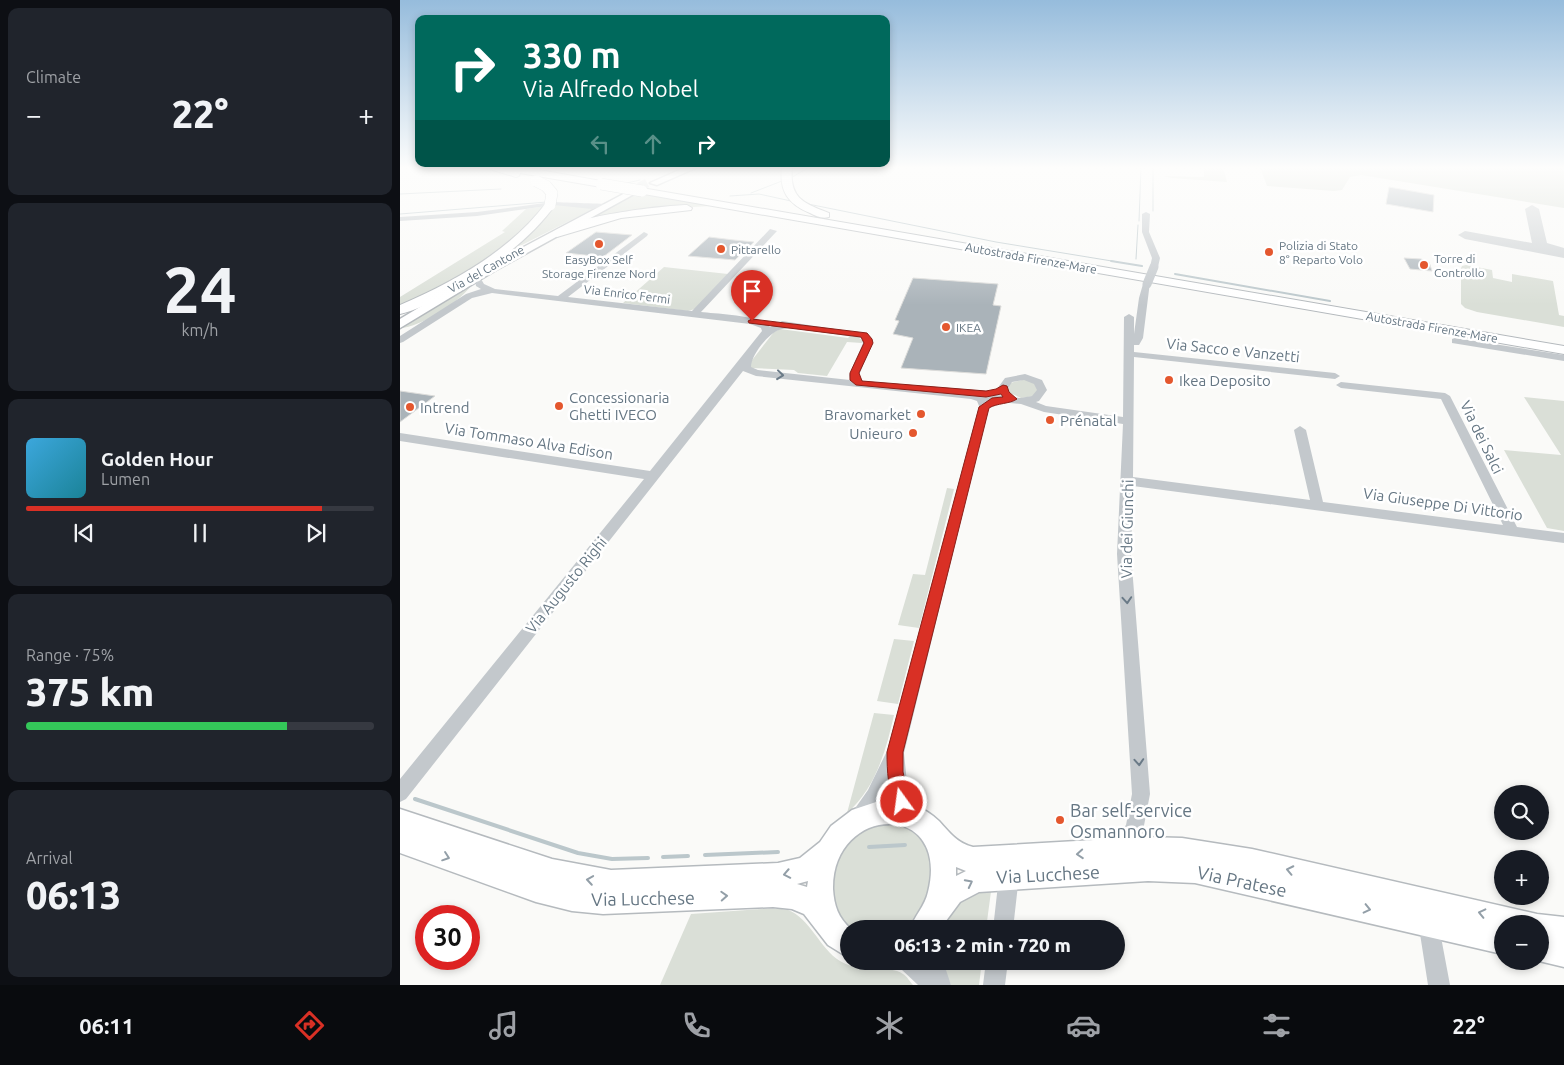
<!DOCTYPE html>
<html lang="en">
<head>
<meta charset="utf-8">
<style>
  body { margin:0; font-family:Ubuntu,sans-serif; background:#20242c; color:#f1f3f6; height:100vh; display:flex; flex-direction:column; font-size:19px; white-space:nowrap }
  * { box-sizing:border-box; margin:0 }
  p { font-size:16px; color:#9ea1a6 }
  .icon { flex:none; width:28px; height:28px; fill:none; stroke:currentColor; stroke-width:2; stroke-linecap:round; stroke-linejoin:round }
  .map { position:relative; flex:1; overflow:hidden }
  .side { display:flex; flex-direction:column; gap:8px; padding:8px; background:#0d0f14; width:400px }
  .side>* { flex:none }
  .banner { position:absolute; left:15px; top:15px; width:475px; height:152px; border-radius:10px; box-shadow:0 2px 8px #0003; background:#00695c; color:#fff; overflow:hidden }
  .tools { position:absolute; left:1094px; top:785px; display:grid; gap:10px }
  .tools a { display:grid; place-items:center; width:55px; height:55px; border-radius:50%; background:#171b24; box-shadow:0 2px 8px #0003; font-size:25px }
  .speed { position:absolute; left:15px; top:905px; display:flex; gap:10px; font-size:25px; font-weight:700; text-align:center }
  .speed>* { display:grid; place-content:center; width:65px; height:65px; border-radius:50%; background:#171b24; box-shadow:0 2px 8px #0003; line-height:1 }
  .speed .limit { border:8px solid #d22; background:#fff; color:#111 }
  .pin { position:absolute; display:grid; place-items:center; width:42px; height:42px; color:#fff; margin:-51px -21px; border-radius:50% 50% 50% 0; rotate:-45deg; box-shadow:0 0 5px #0007 }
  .pin .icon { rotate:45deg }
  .me { position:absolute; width:55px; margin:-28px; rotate:346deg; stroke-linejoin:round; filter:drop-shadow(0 0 4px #0008) }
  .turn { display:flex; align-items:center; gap:18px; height:105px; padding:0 25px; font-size:22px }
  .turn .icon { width:65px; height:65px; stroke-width:2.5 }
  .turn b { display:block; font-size:35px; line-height:42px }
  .lanes { display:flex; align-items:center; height:48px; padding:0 25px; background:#0003; justify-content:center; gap:25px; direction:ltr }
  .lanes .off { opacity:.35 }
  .big { font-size:38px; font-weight:800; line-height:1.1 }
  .side .widget { flex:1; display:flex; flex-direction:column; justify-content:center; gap:8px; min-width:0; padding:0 18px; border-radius:10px; background:#20242c }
  .side .dial { align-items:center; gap:0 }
  .dial b { font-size:65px; line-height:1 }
  .song { display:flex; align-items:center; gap:15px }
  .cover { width:60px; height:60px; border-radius:8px; background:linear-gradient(135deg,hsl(200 70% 55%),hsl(190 70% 35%)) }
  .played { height:5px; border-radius:2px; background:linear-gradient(90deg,#d93025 85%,#363941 85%) }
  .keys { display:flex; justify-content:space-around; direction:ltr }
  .heat { display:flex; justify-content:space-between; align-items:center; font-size:28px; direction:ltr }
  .charge { height:8px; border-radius:4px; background:linear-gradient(90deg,#34c759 75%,#363941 0) }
  .trip { position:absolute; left:440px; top:920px; width:285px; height:50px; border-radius:25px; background:#171b24; box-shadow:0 2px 8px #0003; font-weight:800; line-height:50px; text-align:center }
  .tabs { display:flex; height:80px; justify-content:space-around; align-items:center; background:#090b0e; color:#9ea1a6 }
  .tabs .icon { width:35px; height:35px }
  .tabs .current { color:#d93025 }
  .tabs b { font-size:22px; color:#f1f3f6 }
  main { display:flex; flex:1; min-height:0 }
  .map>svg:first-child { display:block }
  .green { fill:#dadfd7 }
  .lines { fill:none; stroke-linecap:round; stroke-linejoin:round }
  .stream-far2 { stroke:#bbc7cb; stroke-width:1 }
  .stream-far1 { stroke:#bbc7cb; stroke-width:2 }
  .stream { stroke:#bbc7cb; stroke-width:4 }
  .taxiway { fill:#ced2d4; fill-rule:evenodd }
  .building { fill:#aab3b9; stroke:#dcdcda }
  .major-tunnel { stroke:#d5d9db; stroke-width:9; stroke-dasharray:9 4.5; stroke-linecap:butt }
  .major-casing { stroke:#b5babe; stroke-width:3 }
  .highway-casing { stroke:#b4b9bd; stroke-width:2 }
  .minor { fill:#c3c8cc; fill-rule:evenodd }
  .major { fill:#fff; fill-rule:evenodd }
  .highway { fill:#fff; fill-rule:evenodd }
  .highway-bridge-casing { stroke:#b4b9bd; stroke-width:12; stroke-linecap:butt }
  .minor-bridge { stroke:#c3c8cc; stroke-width:9 }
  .highway-bridge { stroke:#fff; stroke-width:11 }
  .oneway { stroke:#6a7a87 }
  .oneway2 { stroke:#939fa8 }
  .route { fill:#d93025; stroke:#8d1f18 }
  .poi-dot { fill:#e4572e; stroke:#fff; stroke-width:2 }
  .labels { text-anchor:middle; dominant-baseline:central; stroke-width:5; stroke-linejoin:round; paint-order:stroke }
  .far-poi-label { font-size:12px; fill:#657683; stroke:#fff; text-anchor:start }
  .far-street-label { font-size:12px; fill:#657683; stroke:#fff }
  .street-label { font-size:15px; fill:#657683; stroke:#fff }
  .poi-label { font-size:15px; fill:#657683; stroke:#fff; text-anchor:start }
  .near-poi-label { font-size:18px; fill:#657683; stroke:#fff; text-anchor:start }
  .near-street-label { font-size:18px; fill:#657683; stroke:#fff }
</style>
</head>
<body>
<main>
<section class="side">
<div class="widget"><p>Climate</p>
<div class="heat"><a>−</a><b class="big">22°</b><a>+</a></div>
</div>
<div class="widget dial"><b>24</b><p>km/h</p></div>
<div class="widget">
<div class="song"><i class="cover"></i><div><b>Golden Hour</b><p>Lumen</p></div></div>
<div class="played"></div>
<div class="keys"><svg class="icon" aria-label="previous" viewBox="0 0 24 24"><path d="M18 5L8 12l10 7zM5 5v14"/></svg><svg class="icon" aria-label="pause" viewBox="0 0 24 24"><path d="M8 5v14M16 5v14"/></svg><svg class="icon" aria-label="next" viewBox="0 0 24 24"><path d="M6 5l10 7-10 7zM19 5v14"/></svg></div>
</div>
<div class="widget"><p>Range · 75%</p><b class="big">375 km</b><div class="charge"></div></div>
<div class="widget"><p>Arrival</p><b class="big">06:13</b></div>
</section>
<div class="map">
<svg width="1164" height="985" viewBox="0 0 1164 985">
  <rect width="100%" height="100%" fill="#fafaf8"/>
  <path class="green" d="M804,167H823L827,182L772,178L763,176L804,177Z
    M860,167H1164V208L961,175L950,177L942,190L934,191L867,186Z
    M235,193L311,206L239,210L179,224Z
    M154,205H176L193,209L100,256L127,237Z
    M146,206C115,253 48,282 0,309V297L105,232L102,231L126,209Z
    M1066,265L1092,270L1093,278L1112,282V274L1153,281L1159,315L1164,316V327L1077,312L1065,308L1061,304V268L1062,266Z
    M264,267L328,274L295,309L288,311L223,303Z
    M73,283C63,300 20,328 0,328Z
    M380,329L448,338L450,336L458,337L463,341L462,343L447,342L427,376L398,373L394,370L351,368L349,364L374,332Z
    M626,379L632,381L639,388L634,396L621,398L608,392L607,388L610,383Z
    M1124,397L1164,401V531L1147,528L1104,450L1161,455Z
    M547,488L554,489L519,628L498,625L513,574L525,575Z
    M494,639L514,641L498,704L477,701Z
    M474,713L494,715C486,751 475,789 447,813Z
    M475,824C483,824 494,822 502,824C523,830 536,862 534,882C532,894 517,921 507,929H449C423,911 429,861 448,840C455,833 467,829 475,824Z
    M592,884L586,929H536L547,905Z
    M361,909C369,909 380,908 388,910C410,918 420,949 440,961C462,974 489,964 503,974C507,976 510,982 513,985H260L291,914Z
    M540,961H582L579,985H551Z"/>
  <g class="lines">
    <path class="stream-far2" d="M753,167V181
      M391,178L409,167
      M753,182V211
      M227,183L240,180
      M351,193L382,181
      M0,194L101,189
      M330,196L359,194L391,201
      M408,204L596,242L718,262
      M0,214L147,202
      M739,221L741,167
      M736,259L738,225"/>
    <path class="stream-far1" d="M711,261L742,266
      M775,274L930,301"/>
    <path class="stream" d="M15,799L178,853L212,859L248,858
      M469,847L505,845
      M305,855L378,852
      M263,857L288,856"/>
    <path class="taxiway" d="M1132,205L1139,209L1147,243L1164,248V258L1065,239L1058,235L1065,231L1132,243L1125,209Z"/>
  </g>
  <path class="building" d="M989,187L1034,195L1033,212L986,204Z
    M196,232L232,235L203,257L166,253Z
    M309,237L334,240L354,242L335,260L288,256Z
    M1004,258L1021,259L1029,262L1032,271L1010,269Z
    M513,278L598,284L593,305L601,306L586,374L501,368L513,338L493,334L499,321L495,320Z
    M0,391L35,396L0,422Z"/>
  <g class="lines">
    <path class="major-tunnel" d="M227,193L249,182"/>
    <defs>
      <path id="major" d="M286,167H298L257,185L250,183Z
        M229,191L236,193L96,270L0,328V319L88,266Z
        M485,799C505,800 524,807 539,821C550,833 557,843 573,847L746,837L782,838L852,849L1137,914L1164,917V967L1139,961L1140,924H1102V954L795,883L748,881L579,892L560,902L540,929H510C515,915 525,906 528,892C551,800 432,804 433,889C434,905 438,918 451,929H449V958L428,945L404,914L392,909L373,907L203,914L172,911L136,902L0,853V809L152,859L211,870L378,863L400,858L420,842L431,826L452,810ZM556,867L566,871L556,876ZM408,881L407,887L397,884Z"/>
      <path id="highway" d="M83,167H123L201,181L206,184L201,187L120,173L119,176L116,177Z
        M382,167H392C389,198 403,203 429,213V217C422,219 416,216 410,213C388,204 379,191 382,167Z
        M242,188L1164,346V354L238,193V189Z
        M150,202L155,205C127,246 49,302 0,314V305C54,282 111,250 146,203Z
        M287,205L292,208L291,210L221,218L157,237L151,234C168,216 261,206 287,205Z"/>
    </defs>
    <use href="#major" class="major-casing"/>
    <use href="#highway" class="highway-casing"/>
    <path class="minor" d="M156,202C164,203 206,203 209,205L192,209L154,205L152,204Z
      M145,203L149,205L147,206L77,216L0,221V217L77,212Z
      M746,212L750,214L749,232L760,258L758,267L754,269L750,267L752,258L742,232V214Z
      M370,229L377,231L301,312C317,314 361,315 370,327L382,321L468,334L473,343L459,375L463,381L589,391L597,389L605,378L625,374L642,380L647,390L639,401L636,402L646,406L723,417L724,317L729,314L734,317V334L739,298L743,284L750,282L743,338L739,345H734V352L935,373L940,376L935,379L734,357L733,477L910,500L894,430L900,426L906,430L923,502L1103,525L1041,399L941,388L936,385L941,382L1045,393L1050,396L1117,527L1164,533V543L733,486L731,554L750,794L742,836L725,857L718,860L711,857L708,850L711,843L726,825L732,794L717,554L723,424L644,412L621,404L588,401L589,406L504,753L508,793L519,813L517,820L510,822C496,817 491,800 488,786C481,800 473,820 458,826L451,824L449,817L468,790L487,751L579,406L577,401L571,399L356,376L343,371L6,799L0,802V779L244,479L0,441V433L250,471L362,331L361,328L350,324L92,293L72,298L3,342L0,343V336L66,294L81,289L76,286L75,279H81L84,284L95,289L158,296L244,232L248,234L247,236L168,297L292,311ZM392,328L461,338L463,343L449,375L450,380L358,370L351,367C351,355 368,334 379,330C383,328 388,329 392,328ZM624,380L634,384L637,390L632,396L620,398L597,395L605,393L612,382Z
      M1055,338L1164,355V361L1052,343V339Z
      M609,866L616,869L619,876L613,929H593L599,876L602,869Z
      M1028,911L1035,914L1038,921L1050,985H1028L1018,921L1021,914Z
      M498,961H543L551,985H518L501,969Z
      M586,961H608L605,985H583Z"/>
    <use href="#major" class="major"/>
    <use href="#highway" class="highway"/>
    <defs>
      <path id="highway-bridge" d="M136,181L146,186L152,193L150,205
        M201,184L242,191"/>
    </defs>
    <use href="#highway-bridge" class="highway-bridge-casing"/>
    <path class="minor-bridge" d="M747,284L754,267"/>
    <use href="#highway-bridge" class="highway-bridge"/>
  </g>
  <defs><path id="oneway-chevron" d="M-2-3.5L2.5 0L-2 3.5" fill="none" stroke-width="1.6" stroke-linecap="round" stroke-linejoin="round" transform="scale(1.25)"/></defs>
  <g class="oneway">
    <use href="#oneway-chevron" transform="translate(380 375) rotate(6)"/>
    <use href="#oneway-chevron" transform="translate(727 600) rotate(86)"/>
    <use href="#oneway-chevron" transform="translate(739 762) rotate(86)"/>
  </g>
  <g class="oneway2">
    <use href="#oneway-chevron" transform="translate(680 854) rotate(176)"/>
    <use href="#oneway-chevron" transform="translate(46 857) rotate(19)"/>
    <use href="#oneway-chevron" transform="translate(890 870) rotate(-168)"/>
    <use href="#oneway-chevron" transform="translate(387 874) rotate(169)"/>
    <use href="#oneway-chevron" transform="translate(190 880) rotate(-171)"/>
    <use href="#oneway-chevron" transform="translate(569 883) rotate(-27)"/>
    <use href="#oneway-chevron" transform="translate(324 896) rotate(-3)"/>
    <use href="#oneway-chevron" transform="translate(967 909) rotate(13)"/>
    <use href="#oneway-chevron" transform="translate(1082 913) rotate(-167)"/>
  </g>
  <linearGradient id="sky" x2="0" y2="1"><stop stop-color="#96bcdc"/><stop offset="0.55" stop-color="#fdfdfc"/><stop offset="1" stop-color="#fdfdfc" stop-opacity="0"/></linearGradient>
  <rect width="1164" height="305" fill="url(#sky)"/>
  <path class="route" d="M352,319L467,333L472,339L473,343L459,373L462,381L586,391L596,389L603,385L607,386L609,392L617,399C610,404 597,403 589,408L503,752V772L510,802L508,808L502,811L496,808C488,791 487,771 487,752L579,407L592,398L603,397L601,394L586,397L456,385L450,380V373L464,343L461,337L349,323L348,321Z"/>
  <g class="poi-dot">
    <circle cx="199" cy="244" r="5"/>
    <circle cx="321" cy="249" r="5"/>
    <circle cx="869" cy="252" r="5"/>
    <circle cx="1024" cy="265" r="5"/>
    <circle cx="546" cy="327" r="5"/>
    <circle cx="769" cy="380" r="5"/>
    <circle cx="159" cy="406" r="5"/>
    <circle cx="10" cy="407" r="5"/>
    <circle cx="521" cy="414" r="5"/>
    <circle cx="650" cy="420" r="5"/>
    <circle cx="513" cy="433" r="5"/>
    <circle cx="660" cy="820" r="5"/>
  </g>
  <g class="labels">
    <g class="far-poi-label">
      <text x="879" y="245">Polizia di Stato<tspan x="879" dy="14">8° Reparto Volo</tspan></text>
      <text x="331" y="249">Pittarello</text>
      <text x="1034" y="258">Torre di<tspan x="1034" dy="14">Controllo</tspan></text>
      <text x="199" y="259" text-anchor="middle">EasyBox Self<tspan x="199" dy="14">Storage Firenze Nord</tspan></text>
      <text x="556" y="327">IKEA</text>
    </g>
    <g class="far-street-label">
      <text transform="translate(631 258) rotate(10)">Autostrada Firenze-Mare</text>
      <text transform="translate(86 269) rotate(-29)">Via del Cantone</text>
      <text transform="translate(227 294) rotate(7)">Via Enrico Fermi</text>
      <text transform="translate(1032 327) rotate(10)">Autostrada Firenze-Mare</text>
    </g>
    <g class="street-label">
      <text transform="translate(833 350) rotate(6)">Via Sacco e Vanzetti</text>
      <text transform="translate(1082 437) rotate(64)">Via dei Salci</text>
      <text transform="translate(129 441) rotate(9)">Via Tommaso Alva Edison</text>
      <text transform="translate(1043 504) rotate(8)">Via Giuseppe Di Vittorio</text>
      <text transform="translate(727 529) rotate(-89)">Via dei Giunchi</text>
      <text transform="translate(166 585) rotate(-51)">Via Augusto Righi</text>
    </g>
    <g class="poi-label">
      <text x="779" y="380">Ikea Deposito</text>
      <text x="169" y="397">Concessionaria<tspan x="169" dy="17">Ghetti IVECO</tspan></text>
      <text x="20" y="407">Intrend</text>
      <text x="511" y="414" text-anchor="end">Bravomarket</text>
      <text x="660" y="420">Prénatal</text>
      <text x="503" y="433" text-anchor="end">Unieuro</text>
    </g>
    <g class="near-poi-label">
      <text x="670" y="810">Bar self-service<tspan x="670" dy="21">Osmannoro</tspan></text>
    </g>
    <g class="near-street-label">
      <text transform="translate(648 874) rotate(-3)">Via Lucchese</text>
      <text transform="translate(842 881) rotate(12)">Via Pratese</text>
      <text transform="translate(243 898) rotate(-1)">Via Lucchese</text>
    </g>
  </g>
</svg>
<div class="tools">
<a><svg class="icon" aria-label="search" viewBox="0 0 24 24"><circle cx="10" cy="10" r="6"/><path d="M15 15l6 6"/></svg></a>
<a>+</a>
<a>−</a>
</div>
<div class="speed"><div class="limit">30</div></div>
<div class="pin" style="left:352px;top:321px;background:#d93025"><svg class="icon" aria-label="arrive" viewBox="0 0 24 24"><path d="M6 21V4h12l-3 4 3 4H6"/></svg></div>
<svg class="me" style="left:502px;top:802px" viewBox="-20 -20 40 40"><circle r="17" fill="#d93025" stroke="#fff" stroke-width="3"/><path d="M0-11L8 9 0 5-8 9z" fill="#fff"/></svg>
<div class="trip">06:13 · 2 min · 720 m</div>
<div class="banner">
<div class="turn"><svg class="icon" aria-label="right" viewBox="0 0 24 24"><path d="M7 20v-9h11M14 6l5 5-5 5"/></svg><div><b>330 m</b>Via Alfredo Nobel</div></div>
<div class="lanes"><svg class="icon off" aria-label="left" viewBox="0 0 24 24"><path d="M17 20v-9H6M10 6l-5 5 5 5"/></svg><svg class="icon off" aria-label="ahead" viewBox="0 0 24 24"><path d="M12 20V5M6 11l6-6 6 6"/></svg><svg class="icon" aria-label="right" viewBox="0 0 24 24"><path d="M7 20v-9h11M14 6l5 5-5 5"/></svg></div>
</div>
</div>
</main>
<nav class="tabs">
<b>06:11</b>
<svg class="icon current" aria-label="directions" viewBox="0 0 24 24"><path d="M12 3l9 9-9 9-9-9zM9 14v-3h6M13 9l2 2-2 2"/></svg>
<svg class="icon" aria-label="music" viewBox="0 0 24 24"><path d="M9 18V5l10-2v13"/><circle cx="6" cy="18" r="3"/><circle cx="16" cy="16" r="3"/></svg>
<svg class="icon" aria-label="phone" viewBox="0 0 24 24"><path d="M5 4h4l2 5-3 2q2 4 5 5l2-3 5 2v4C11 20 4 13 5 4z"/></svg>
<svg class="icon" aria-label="climate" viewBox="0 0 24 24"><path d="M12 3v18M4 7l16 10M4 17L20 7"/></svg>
<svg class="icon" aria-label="car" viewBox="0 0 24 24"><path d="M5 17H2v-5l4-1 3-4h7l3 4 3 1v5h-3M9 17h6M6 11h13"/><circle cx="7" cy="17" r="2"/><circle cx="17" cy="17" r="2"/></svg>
<svg class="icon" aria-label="filters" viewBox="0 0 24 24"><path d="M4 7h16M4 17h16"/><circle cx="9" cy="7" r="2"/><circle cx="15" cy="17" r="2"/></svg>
<b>22°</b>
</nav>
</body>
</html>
